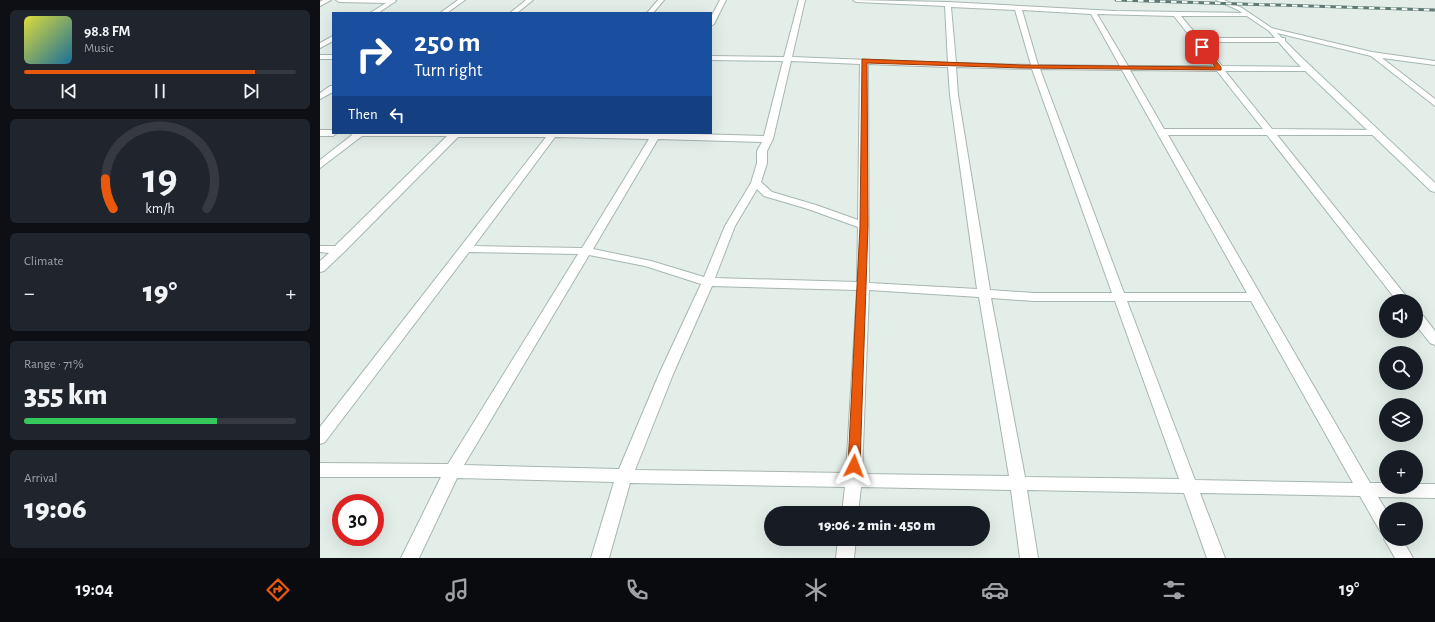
<!DOCTYPE html>
<html lang="en">
<head>
<meta charset="utf-8">
<style>
  body { margin:0; font-family:"Alegreya Sans",sans-serif; background:#20242c; color:#f1f3f6; height:100vh; display:flex; flex-direction:column; font-size:15px; white-space:nowrap }
  * { box-sizing:border-box; margin:0 }
  p { font-size:13px; color:#9ea1a6 }
  .icon { flex:none; width:22px; height:22px; fill:none; stroke:currentColor; stroke-width:2; stroke-linecap:round; stroke-linejoin:round }
  .map { position:relative; flex:1; overflow:hidden }
  .panel { display:flex; flex-direction:column; gap:10px; padding:10px; background:#0d0f14; width:320px }
  .panel>* { flex:none }
  .banner { position:absolute; left:12px; top:12px; width:380px; height:122px; border-radius:0px; box-shadow:0 4px 16px #0002; background:#1a4fa0; color:#fff; overflow:hidden }
  .buttons { position:absolute; left:1059px; top:294px; display:grid; gap:8px }
  .buttons a { display:grid; place-items:center; width:44px; height:44px; border-radius:50%; background:#171b24; box-shadow:0 4px 16px #0002; font-size:20px }
  .speed { position:absolute; left:12px; top:494px; display:flex; gap:8px; font-size:20px; font-weight:700; text-align:center }
  .speed>* { display:grid; place-content:center; width:52px; height:52px; border-radius:50%; background:#171b24; box-shadow:0 4px 16px #0002; line-height:1 }
  .speed .limit { border:6px solid #d22; background:#fff; color:#111 }
  .pin { position:absolute; display:grid; place-items:center; width:34px; height:34px; color:#fff; margin:-17px; border-radius:8px; box-shadow:0 2px 6px #0006 }
  .me { position:absolute; width:44px; margin:-22px; rotate:3deg; stroke-linejoin:round; filter:drop-shadow(0 0 3px #0008) }
  .turn { display:flex; align-items:center; gap:14px; height:84px; padding:0 16px; font-size:18px }
  .turn .icon { width:52px; height:52px; stroke-width:2.5 }
  .turn b { display:block; font-size:28px; line-height:34px }
  .then { display:flex; align-items:center; height:38px; padding:0 16px; background:#0003; gap:8px; font-size:15px }
  .big { font-size:30px; font-weight:800; line-height:1.1 }
  .panel .widget { flex:1; display:flex; flex-direction:column; justify-content:center; gap:6px; min-width:0; padding:0 14px; border-radius:6px; background:#20242c }
  .panel .dial { align-items:center; gap:0 }
  .dial svg { height:104px; overflow:visible; fill:none; stroke:#363941; stroke-width:7; stroke-linecap:round; text-anchor:middle }
  .dial text { fill:#f1f3f6; stroke:none }
  .song { display:flex; align-items:center; gap:12px }
  .cover { width:48px; height:48px; border-radius:6px; background:linear-gradient(135deg,hsl(60 70% 55%),hsl(200 70% 35%)) }
  .played { height:4px; border-radius:2px; background:linear-gradient(90deg,#ea580c 85%,#363941 85%) }
  .keys { display:flex; justify-content:space-around; direction:ltr }
  .heat { display:flex; justify-content:space-between; align-items:center; font-size:22px; direction:ltr }
  .charge { height:6px; border-radius:3px; background:linear-gradient(90deg,#34c759 71%,#363941 0) }
  .trip { position:absolute; left:444px; top:506px; width:226px; height:40px; border-radius:20px; background:#171b24; box-shadow:0 4px 16px #0002; font-weight:800; line-height:40px; text-align:center }
  .dock { display:flex; height:64px; justify-content:space-around; align-items:center; background:#090b0e; color:#9ea1a6 }
  .dock .icon { width:28px; height:28px }
  .dock .on { color:#ea580c }
  .dock b { font-size:18px; color:#f1f3f6 }
  main { display:flex; flex:1; min-height:0 }
  .map>svg:first-child { display:block }
  .lines { fill:none; stroke-linecap:round; stroke-linejoin:round }
  .street-casing { stroke:#a6b6b0; stroke-width:2 }
  .secondary-casing { stroke:#a2bab1; stroke-width:2 }
  .street { fill:#fff; fill-rule:evenodd }
  .secondary { fill:#fff; fill-rule:evenodd }
  .rail-casing { stroke:#5d7b72; stroke-width:3 }
  .rail { stroke:#f4faf7; stroke-width:2; stroke-dasharray:5.5; stroke-linecap:butt }
  .route { fill:#ea580c; stroke:#983908 }
</style>
</head>
<body>
<main>
<section class="panel">
<div class="widget">
<div class="song"><i class="cover"></i><div><b>98.8 FM</b><p>Music</p></div></div>
<div class="played"></div>
<div class="keys"><svg class="icon" aria-label="previous" viewBox="0 0 24 24"><path d="M18 5L8 12l10 7zM5 5v14"/></svg><svg class="icon" aria-label="pause" viewBox="0 0 24 24"><path d="M8 5v14M16 5v14"/></svg><svg class="icon" aria-label="next" viewBox="0 0 24 24"><path d="M6 5l10 7-10 7zM19 5v14"/></svg></div>
</div>
<div class="widget dial"><svg viewBox="0 0 100 80">
<path d="M14 69A42 42 0 1 1 86 69"/>
<path d="M14 69A42 42 0 0 1 8 46" stroke="#ea580c"/>
<text x="50" y="56" font-size="32" font-weight="700">19</text>
<text x="50" y="72" font-size="11">km/h</text>
</svg></div>
<div class="widget"><p>Climate</p>
<div class="heat"><a>−</a><b class="big">19°</b><a>+</a></div>
</div>
<div class="widget"><p>Range · 71%</p><b class="big">355 km</b><div class="charge"></div></div>
<div class="widget"><p>Arrival</p><b class="big">19:06</b></div>
</section>
<div class="map">
<svg width="1115" height="558" viewBox="0 0 1115 558">
  <rect width="100%" height="100%" fill="#e4eee9"/>
  <g class="lines">
    <defs>
      <path id="street" d="M3,0H11L0,6V2Z
        M16,0H75L76,1L58,13H50L66,3L19,2Z
        M138,0H145L127,13H120Z
        M206,0H213L197,13H190Z
        M338,0H344L333,13H327Z
        M400,0H406L394,24L391,26V17Z
        M479,0H485L472,57L628,63L625,6L536,2L533,0L628,2L795,11L929,13L931,14V16H861L879,38H965V42H882L902,66L992,67V71H905L952,129L1057,130L1058,132L1054,135H957L1090,301H1077L947,135H848L1050,483H1066V487H1096V484H1115V498L1058,497L1066,510V533L1060,531L1040,496L880,493L905,558H887L864,493L707,490L718,558H700L691,490L541,487L538,513H522L525,487L310,483L289,558H271L294,482L137,478L99,558H81L121,477H0V463L128,464L258,254L149,252L5,442L0,444V427L226,137H138L24,252L4,271L0,272V261L9,253L0,252V246H15L127,136H42L0,168V160L32,135L31,133H341L444,136L463,61L391,60V56L464,57ZM631,7L695,10L711,65L636,63ZM702,10L771,14L800,66L718,65ZM777,14L854,16L893,66H808ZM471,61L540,64L538,220L496,205L452,192L441,182L447,163V151L453,139ZM548,64L628,67L630,95L657,289L549,283ZM636,67L712,69L792,293H714L670,290L638,95ZM720,69L802,70L927,293H804ZM810,70L897,71L943,129H844ZM235,137L329,139L262,248L154,246ZM338,139L442,142L437,151V163L431,183L405,226L384,277L331,261L273,249ZM437,189L444,196L488,209L538,227L537,282L395,278L415,226ZM269,255L325,266L381,284L340,372L299,469L144,465ZM392,286L537,290L526,473L315,470L354,372ZM549,290L659,297L689,476L542,474ZM671,298L714,301H795L859,479L705,477ZM807,301H931L1033,483L875,480Z
        M951,28L1052,52L1115,61V65L1062,58L1115,99V106L1051,56L949,31V29Z
        M13,36V41L0,48V43Z
        M0,55H13V59H0Z
        M10,86H13V92L0,99V93Z
        M0,130H13V133H17L13,136H0Z
        M1096,312L1101,313L1115,331V345L1110,343L1096,325Z
        M1066,535V539H1082L1093,558H1075L1064,539Z
        M518,539H536L534,558H516Z"/>
      <path id="secondary" d="M896,0H904L922,8L953,29L983,59L1115,183V192L1111,191L977,63L949,31L918,10Z"/>
    </defs>
    <use href="#street" class="street-casing"/>
    <use href="#secondary" class="secondary-casing"/>
    <use href="#street" class="street"/>
    <use href="#secondary" class="secondary"/>
    <defs>
      <path id="rail" d="M796,0L1115,10"/>
    </defs>
    <use href="#rail" class="rail-casing"/>
    <use href="#rail" class="rail"/>
  </g>
  <path class="route" d="M880,46H884L901,67V70L702,68L547,63L548,226L540,466L539,469L534,471L530,469L528,466L540,226L542,59L702,65L895,67Z"/>
</svg>
<div class="buttons">
<a><svg class="icon" aria-label="sound" viewBox="0 0 24 24"><path d="M4 9h4l5-4v14l-5-4H4zM17 9q2 3 0 6"/></svg></a>
<a><svg class="icon" aria-label="search" viewBox="0 0 24 24"><circle cx="10" cy="10" r="6"/><path d="M15 15l6 6"/></svg></a>
<a><svg class="icon" aria-label="layers" viewBox="0 0 24 24"><path d="M12 4l9 5-9 5-9-5zM3 14l9 5 9-5"/></svg></a>
<a>+</a>
<a>−</a>
</div>
<div class="speed"><div class="limit">30</div></div>
<div class="pin" style="left:882px;top:47px;background:#d93025"><svg class="icon" aria-label="arrive" viewBox="0 0 24 24"><path d="M6 21V4h12l-3 4 3 4H6"/></svg></div>
<svg class="me" style="left:534px;top:466px" viewBox="-20 -20 40 40"><path d="M0-17L14 15 0 8-14 15z" fill="#ea580c" stroke="#fff" stroke-width="4"/></svg>
<div class="trip">19:06 · 2 min · 450 m</div>
<div class="banner">
<div class="turn"><svg class="icon" aria-label="right" viewBox="0 0 24 24"><path d="M7 20v-9h11M14 6l5 5-5 5"/></svg><div><b>250 m</b>Turn right</div></div>
<div class="then">Then<svg class="icon" aria-label="left" viewBox="0 0 24 24"><path d="M17 20v-9H6M10 6l-5 5 5 5"/></svg></div>
</div>
</div>
</main>
<nav class="dock">
<b>19:04</b>
<svg class="icon on" aria-label="directions" viewBox="0 0 24 24"><path d="M12 3l9 9-9 9-9-9zM9 14v-3h6M13 9l2 2-2 2"/></svg>
<svg class="icon" aria-label="music" viewBox="0 0 24 24"><path d="M9 18V5l10-2v13"/><circle cx="6" cy="18" r="3"/><circle cx="16" cy="16" r="3"/></svg>
<svg class="icon" aria-label="phone" viewBox="0 0 24 24"><path d="M5 4h4l2 5-3 2q2 4 5 5l2-3 5 2v4C11 20 4 13 5 4z"/></svg>
<svg class="icon" aria-label="climate" viewBox="0 0 24 24"><path d="M12 3v18M4 7l16 10M4 17L20 7"/></svg>
<svg class="icon" aria-label="car" viewBox="0 0 24 24"><path d="M5 17H2v-5l4-1 3-4h7l3 4 3 1v5h-3M9 17h6M6 11h13"/><circle cx="7" cy="17" r="2"/><circle cx="17" cy="17" r="2"/></svg>
<svg class="icon" aria-label="filters" viewBox="0 0 24 24"><path d="M4 7h16M4 17h16"/><circle cx="9" cy="7" r="2"/><circle cx="15" cy="17" r="2"/></svg>
<b>19°</b>
</nav>
</body>
</html>
